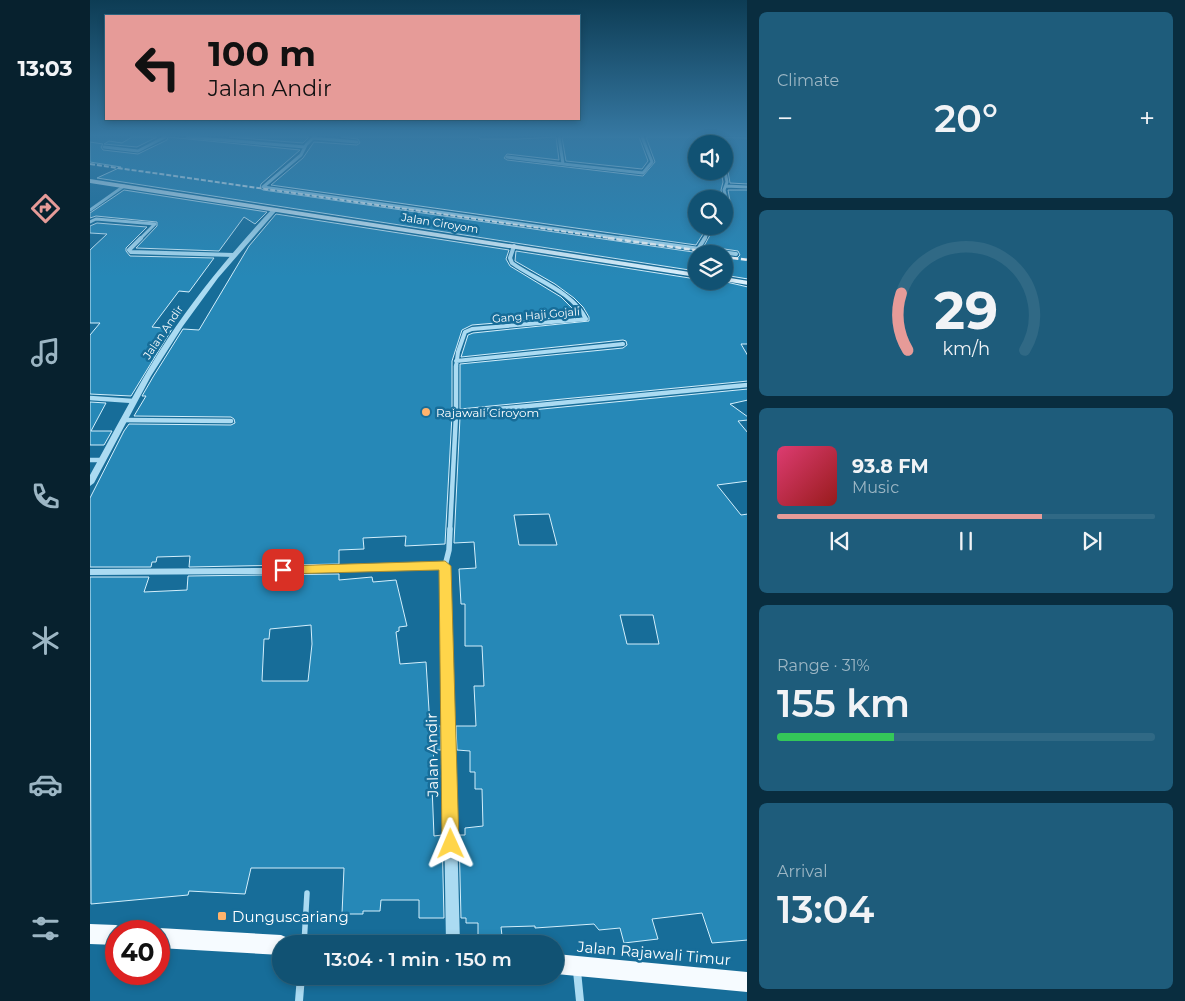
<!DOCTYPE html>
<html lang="en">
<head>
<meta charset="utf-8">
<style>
  body { margin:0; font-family:Montserrat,sans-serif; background:#1e5c7b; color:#f1f3f6; height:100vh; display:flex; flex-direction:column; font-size:19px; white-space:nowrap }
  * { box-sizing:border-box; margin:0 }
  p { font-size:16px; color:#9cb6c4 }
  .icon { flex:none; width:28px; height:28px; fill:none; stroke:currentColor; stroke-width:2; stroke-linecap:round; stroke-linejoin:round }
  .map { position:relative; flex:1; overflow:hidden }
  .sheet { display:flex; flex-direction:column; gap:12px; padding:12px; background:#092d3f; width:438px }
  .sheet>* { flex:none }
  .top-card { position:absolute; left:15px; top:15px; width:475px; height:105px; border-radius:0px; box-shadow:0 2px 8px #0003,0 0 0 1px #306985; background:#e69b98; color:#111; overflow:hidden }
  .fabs { position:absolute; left:598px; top:135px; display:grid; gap:10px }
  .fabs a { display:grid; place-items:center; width:45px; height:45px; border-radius:50%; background:#115273; box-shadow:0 2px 8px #0003,0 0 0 1px #306985; font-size:25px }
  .speed { position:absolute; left:15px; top:920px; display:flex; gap:10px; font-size:25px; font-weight:700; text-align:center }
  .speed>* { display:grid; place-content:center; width:65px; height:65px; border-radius:50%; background:#115273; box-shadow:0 2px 8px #0003,0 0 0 1px #306985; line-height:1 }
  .speed .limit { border:8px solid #d22; background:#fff; color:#111 }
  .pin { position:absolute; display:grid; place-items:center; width:42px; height:42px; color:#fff; margin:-21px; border-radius:10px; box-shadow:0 2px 8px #0006 }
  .me { position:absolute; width:55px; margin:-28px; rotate:359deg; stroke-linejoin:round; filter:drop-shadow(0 0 4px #0008) }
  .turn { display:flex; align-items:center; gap:18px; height:105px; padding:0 20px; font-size:22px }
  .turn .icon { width:65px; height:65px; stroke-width:2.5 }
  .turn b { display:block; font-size:35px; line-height:42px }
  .big { font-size:38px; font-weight:600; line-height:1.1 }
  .sheet .tile { flex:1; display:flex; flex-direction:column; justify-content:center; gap:8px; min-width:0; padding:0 18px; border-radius:8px; background:#1e5c7b }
  .sheet .dial { align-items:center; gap:0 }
  .dial svg { height:130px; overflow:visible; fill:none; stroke:#306985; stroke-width:7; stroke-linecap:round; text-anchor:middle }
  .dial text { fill:#f1f3f6; stroke:none }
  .song { display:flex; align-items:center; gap:15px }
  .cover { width:60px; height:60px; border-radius:8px; background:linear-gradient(135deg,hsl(340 70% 55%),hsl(0 70% 35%)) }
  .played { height:5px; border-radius:2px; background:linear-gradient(90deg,#e69b98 70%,#306985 70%) }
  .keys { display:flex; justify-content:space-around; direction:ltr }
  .heat { display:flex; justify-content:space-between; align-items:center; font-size:28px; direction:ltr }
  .charge { height:8px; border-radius:4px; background:linear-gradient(90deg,#34c759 31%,#306985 0) }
  .trip { position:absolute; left:182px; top:935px; width:292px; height:50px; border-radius:25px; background:#115273; box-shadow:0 2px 8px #0003,0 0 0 1px #306985; font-weight:600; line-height:50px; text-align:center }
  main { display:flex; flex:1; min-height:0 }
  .menu { display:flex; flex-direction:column; width:90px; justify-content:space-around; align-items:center; background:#07212e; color:#9cb6c4 }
  .menu .icon { width:35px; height:35px }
  .menu .active { color:#e69b98 }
  .menu b { font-size:22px; color:#f1f3f6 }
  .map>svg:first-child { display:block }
  .building { fill:#2688b7; stroke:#d3effc; fill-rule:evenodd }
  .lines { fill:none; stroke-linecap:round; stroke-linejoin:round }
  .service { stroke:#abdbf2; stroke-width:5.5 }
  .minor-far4 { stroke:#abdbf2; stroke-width:3 }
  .minor-far3 { stroke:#abdbf2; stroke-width:4 }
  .minor-far2 { stroke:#abdbf2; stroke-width:4.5 }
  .minor-far1 { stroke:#abdbf2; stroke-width:5.5 }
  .minor { stroke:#abdbf2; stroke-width:8 }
  .tertiary { fill:#abdbf2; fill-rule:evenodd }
  .secondary { fill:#daf0fc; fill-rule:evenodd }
  .primary { fill:#f6fbff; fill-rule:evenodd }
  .rail-far1 { stroke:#fff; stroke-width:2; stroke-dasharray:5 2; stroke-linecap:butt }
  .rail { stroke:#fff; stroke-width:2.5; stroke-dasharray:6 2.5; stroke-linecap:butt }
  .route { fill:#ffd54a; stroke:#a68a30 }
  .poi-dot { fill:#ffb36c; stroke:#176d99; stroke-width:2 }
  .labels { text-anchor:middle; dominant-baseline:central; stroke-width:5; stroke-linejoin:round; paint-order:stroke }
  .far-street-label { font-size:11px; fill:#fff; stroke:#176d99 }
  .poi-label { font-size:12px; fill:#fff; stroke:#176d99; text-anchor:start }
  .near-street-label { font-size:15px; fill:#fff; stroke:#176d99 }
  .near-poi-label { font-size:15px; fill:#fff; stroke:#176d99; text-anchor:start }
</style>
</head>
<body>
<main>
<nav class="menu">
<b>13:03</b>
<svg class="icon active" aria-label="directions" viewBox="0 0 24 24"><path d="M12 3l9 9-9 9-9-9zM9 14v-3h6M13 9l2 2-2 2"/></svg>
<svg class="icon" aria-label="music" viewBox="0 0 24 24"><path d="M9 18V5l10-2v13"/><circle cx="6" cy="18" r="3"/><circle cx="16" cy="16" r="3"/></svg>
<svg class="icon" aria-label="phone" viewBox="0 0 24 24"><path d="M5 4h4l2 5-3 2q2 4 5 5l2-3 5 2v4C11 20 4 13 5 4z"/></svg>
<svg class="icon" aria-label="climate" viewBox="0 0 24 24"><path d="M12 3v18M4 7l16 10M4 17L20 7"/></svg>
<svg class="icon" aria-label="car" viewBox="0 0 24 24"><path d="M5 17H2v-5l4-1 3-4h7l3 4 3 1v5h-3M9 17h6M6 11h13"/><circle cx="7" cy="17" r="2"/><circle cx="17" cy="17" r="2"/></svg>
<svg class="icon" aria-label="filters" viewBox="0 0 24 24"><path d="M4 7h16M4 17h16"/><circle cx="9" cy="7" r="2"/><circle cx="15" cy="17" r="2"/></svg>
</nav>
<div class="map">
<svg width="658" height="1001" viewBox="0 0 658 1001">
  <rect width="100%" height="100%" fill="#176d99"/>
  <path class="building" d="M42,137H67L47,147L14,144L19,141L32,143Z
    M78,137L210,150L171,184L170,188L173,190L617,254H606V271L7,178L31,167L0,162V142L13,144L11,147L13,150L48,154L77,140Z
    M139,137H219L213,143Z
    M251,137H389L390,139H428L466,137L469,160L417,154L414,158L417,160L553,176L565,162L556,137H606L608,144H606V171H631L633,182L631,190L633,199H606V226H618L606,245L181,185L213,158L224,142L267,145L270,143L268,139Z
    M472,137H549L558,161L552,169L476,161Z
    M613,137L658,138V184L640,183L637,165L634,163V144H615Z
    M34,190L177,212L165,224L154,217L129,251L46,248L67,226V222L6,216L0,218V213Z
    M638,190H658V279L634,275V256L647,258L650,255L648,251L614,246L625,226H634L642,211Z
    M186,214L419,250L416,259L420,266L471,297L490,316L382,325L372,330L362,361V415L355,544L315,546L316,536L273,538L274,549L249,550V564L99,567L100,556L67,557L66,562H62L61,567H0V498L34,431L39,424L141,425L145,423L144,419L141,417L44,416L56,396H52L63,377L93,329L109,330L159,246Z
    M7,223L57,227L36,248V251L40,256L124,258L99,292L89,291L62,327L82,329L41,396L0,394V335L10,323H0V250L17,234L0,233V226Z
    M426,251L606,279V281H632L658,287V344H651L658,356V381L370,409V364L533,348L537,345L536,341L533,340L371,357L378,335L383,333L499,321V317L493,307L484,298L465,284L425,261Z
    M658,389V400L640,404L658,417V420L648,421L658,433V481L627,485L651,515L658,514V940L622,943L612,913L562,919L568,939L534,943L530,928L509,930L504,924L445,928V926L411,927L412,936L388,935V923H376V918H371L369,835H375V828L393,826L392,789H385V772H380V751L367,750L366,726H386L384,686H394L392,646H375V604H371L369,569L386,568L384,542L364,543L370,417ZM459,514L467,545H429L424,515ZM530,615H563L569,644H537Z
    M0,402L16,403L1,431H22L14,445H0Z
    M249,574V580L282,577L283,582L306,580L317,626L309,627V631L306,632L310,664L336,662L340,726H351V750H343L344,761H341L344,836L352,835L354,918H329V900H291L290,911H273V914H252L254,868H161L155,894L99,891L98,895L1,904L0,577H59L54,592L97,590L98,576ZM221,625L222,644L218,681H172L174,639H179L180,629Z"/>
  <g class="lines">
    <path class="service" d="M214,944L217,893"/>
    <path class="minor-far4" d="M97,137L215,147
      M224,137L216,145L211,155L173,187L538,239
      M469,137L473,164L553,173L562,162L552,137
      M609,137L612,144
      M223,138L267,142
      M14,147L48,151L75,137
      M417,157L473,164
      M634,166L637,182L634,190L639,210L634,221
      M636,186L658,187
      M0,210L34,186
      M0,222L6,219L65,224L50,239
      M614,239L622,226"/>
    <path class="minor-far3" d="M51,238L39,250L41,252L144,255
      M530,238L646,254
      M608,249L615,238
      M366,361L533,344
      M366,367L368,352L375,332L382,329L496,319C482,291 447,281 422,263L420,258L424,246"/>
    <path class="minor-far2" d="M0,398L43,401
      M366,413L658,385
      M33,420L141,421
      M0,460H13
      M360,530L366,415V366"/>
    <path class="minor-far1" d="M355,566L359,550L360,529"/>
    <path class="minor" d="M487,971L490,1001
      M209,1001L211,976"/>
    <path class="tertiary" d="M183,208L188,209L128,278L93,326L61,376L4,483L0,486V475C23,434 44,392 69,352C102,300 141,253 183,208Z
      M355,563L358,564L360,566L370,944H356L350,569L175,574L0,575V569L175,568Z"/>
    <path class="secondary" d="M0,179L606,273V277L0,183Z
      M634,277L658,281V285L634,281Z"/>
    <path class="primary" d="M0,924L26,925L33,928L34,931H26V945L0,944Z
      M69,928L191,935L198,938L201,944H191V955L69,948V931H62Z
      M466,954L658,972V992L466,974Z"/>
    <path class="rail-far1" d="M0,164L527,239"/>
    <path class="rail" d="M518,238L634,254
      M634,257L658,260"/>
  </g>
  <linearGradient id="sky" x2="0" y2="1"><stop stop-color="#0d3c54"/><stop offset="0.49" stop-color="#3678a2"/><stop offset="1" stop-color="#3678a2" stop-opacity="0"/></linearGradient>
  <rect width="658" height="277" fill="url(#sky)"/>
  <path class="route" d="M355,561L361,566L369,844L367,850L361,852L355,850L352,844L349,570L193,574L186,570L193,566Z"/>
  <g class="poi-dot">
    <circle cx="336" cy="412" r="5"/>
    <rect x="127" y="911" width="10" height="10" rx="2.5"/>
  </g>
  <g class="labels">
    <g class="far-street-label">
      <text transform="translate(350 223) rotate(9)">Jalan Ciroyom</text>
      <text transform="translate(446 315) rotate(-5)">Gang Haji Gojali</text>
      <text transform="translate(73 332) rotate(-56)">Jalan Andir</text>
    </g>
    <g class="poi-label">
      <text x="346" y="412">Rajawali Ciroyom</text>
    </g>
    <g class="near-street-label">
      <text transform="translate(342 755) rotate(-91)">Jalan Andir</text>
      <text transform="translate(564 953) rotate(5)">Jalan Rajawali Timur</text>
    </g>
    <g class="near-poi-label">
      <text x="142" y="916">Dunguscariang</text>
    </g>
  </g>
</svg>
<div class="fabs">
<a><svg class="icon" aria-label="sound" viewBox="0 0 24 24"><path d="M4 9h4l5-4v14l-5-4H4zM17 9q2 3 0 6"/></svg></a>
<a><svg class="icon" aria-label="search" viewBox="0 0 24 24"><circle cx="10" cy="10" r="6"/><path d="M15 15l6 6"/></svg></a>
<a><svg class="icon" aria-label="layers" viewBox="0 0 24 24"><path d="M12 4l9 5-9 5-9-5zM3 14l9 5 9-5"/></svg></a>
</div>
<div class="speed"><div class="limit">40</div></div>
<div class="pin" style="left:193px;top:570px;background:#d93025"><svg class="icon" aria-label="arrive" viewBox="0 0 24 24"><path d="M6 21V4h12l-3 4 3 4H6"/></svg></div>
<svg class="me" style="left:361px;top:844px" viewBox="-20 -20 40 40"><path d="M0-17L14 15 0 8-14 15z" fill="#ffd54a" stroke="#fff" stroke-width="4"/></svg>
<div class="trip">13:04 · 1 min · 150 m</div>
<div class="top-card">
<div class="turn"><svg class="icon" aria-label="left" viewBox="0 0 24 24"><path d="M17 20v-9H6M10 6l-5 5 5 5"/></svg><div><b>100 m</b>Jalan Andir</div></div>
</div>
</div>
<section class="sheet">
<div class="tile"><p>Climate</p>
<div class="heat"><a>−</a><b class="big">20°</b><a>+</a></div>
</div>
<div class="tile dial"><svg viewBox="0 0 100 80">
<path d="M14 69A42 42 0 1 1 86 69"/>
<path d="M14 69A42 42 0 0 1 10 34" stroke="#e69b98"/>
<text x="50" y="56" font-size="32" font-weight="700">29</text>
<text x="50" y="72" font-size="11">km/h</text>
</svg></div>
<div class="tile">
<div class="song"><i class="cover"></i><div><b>93.8 FM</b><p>Music</p></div></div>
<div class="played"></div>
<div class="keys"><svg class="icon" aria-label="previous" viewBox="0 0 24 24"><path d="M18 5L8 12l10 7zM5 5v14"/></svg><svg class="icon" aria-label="pause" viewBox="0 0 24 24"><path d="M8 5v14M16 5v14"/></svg><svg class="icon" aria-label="next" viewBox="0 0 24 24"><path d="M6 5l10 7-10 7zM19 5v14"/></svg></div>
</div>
<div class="tile"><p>Range · 31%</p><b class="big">155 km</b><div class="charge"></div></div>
<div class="tile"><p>Arrival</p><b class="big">13:04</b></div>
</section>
</main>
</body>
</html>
